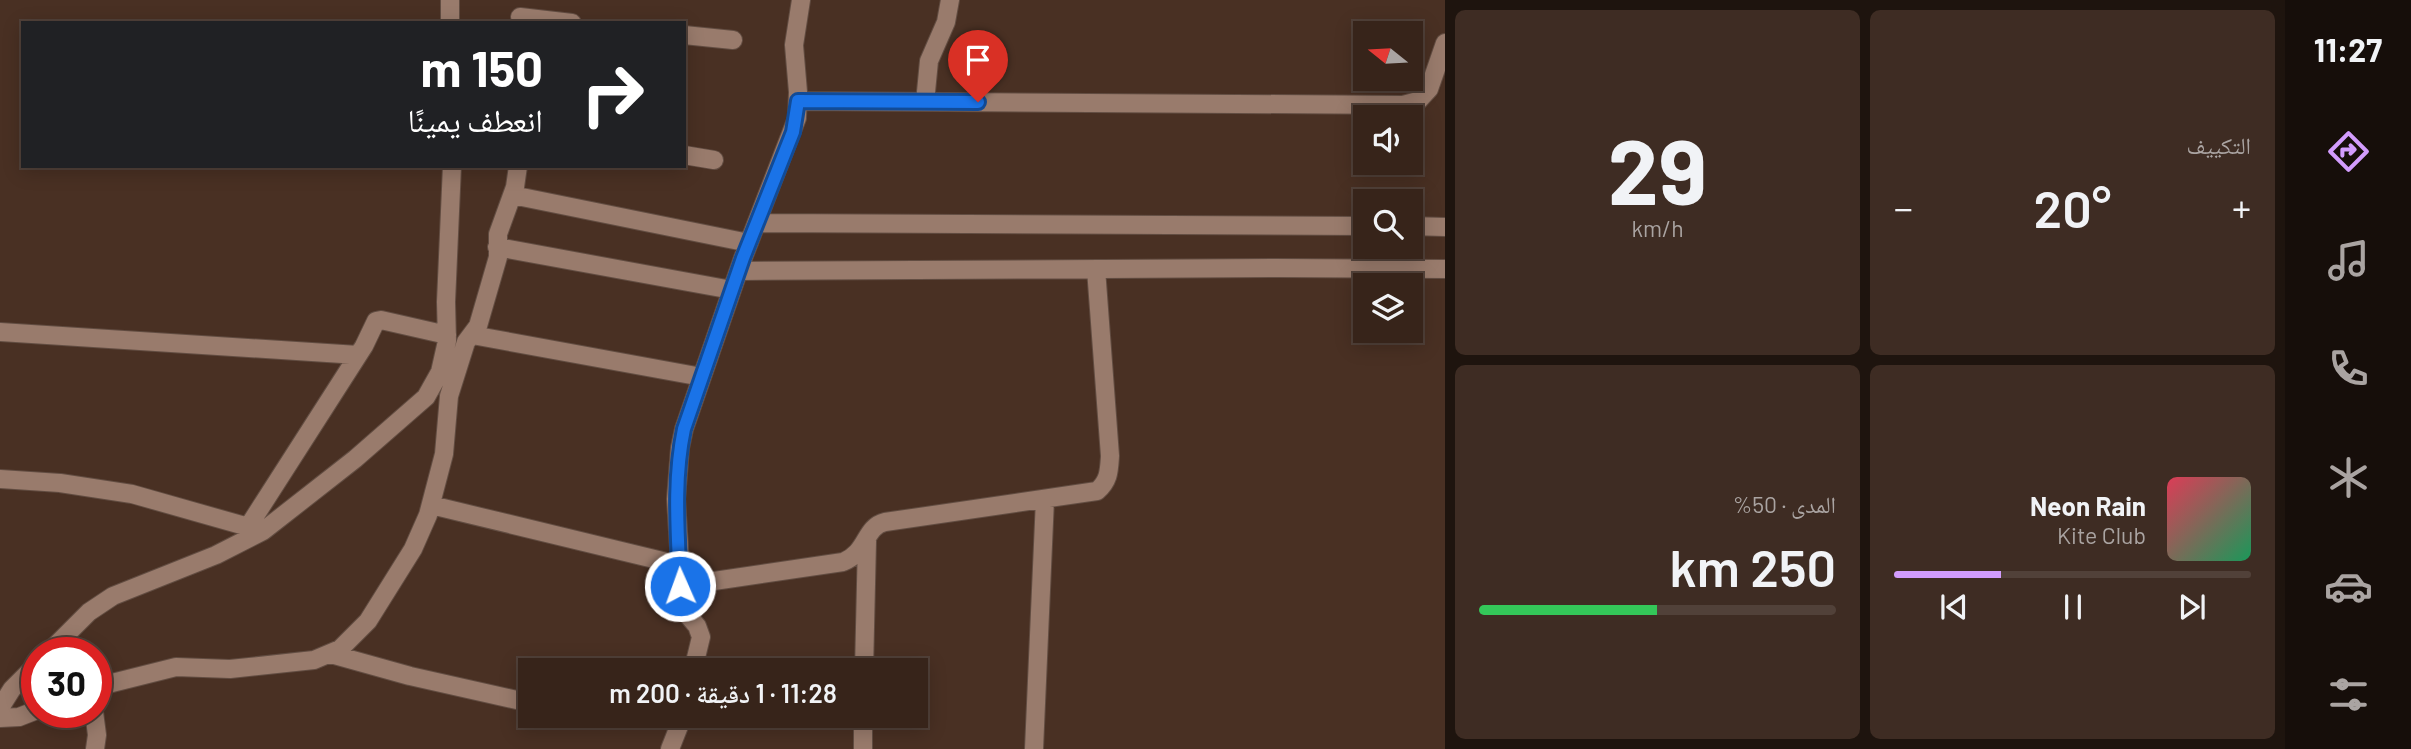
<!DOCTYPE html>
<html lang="ar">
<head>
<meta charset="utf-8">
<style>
  body { margin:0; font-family:Barlow,"Noto Naskh Arabic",sans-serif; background:#3e2c23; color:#f1f3f6; direction:rtl; height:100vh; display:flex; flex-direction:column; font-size:26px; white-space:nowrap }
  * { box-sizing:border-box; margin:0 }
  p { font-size:23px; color:#aaa4a2 }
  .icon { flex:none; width:38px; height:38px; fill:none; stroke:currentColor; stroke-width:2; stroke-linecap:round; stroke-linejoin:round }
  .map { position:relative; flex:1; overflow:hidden; direction:ltr }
  .side { display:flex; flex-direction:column; gap:10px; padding:10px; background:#1e140e; width:840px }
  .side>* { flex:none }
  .banner { position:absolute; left:21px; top:21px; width:665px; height:147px; border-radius:0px; box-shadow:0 4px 18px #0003,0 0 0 2px #514139; direction:rtl; background:#202124; color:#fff; overflow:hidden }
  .needle { width:46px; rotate:288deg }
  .controls { position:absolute; left:1353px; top:21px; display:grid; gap:14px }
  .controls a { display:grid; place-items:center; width:70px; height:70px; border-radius:0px; background:#37241a; box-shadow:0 4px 18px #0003,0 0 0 2px #514139; font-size:35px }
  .speed { position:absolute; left:21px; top:637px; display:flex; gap:14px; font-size:35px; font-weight:700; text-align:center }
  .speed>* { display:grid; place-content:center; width:91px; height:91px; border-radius:50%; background:#37241a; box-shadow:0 4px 18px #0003,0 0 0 2px #514139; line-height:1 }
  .speed .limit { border:10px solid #d22; background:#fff; color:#111 }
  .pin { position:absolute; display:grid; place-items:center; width:60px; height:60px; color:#fff; margin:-72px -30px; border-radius:50% 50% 50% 0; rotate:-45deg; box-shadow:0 0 7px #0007 }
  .pin .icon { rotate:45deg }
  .me { position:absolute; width:77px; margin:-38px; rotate:358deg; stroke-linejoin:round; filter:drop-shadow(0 0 5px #0008) }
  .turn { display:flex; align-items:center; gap:24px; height:147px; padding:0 28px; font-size:32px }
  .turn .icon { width:91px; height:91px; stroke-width:2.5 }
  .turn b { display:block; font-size:49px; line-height:60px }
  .big { font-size:52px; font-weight:600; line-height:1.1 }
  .side .card { flex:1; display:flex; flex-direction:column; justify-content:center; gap:10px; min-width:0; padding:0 24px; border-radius:10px; background:#3e2c23 }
  .side .dial { align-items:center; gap:0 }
  .dial b { font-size:91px; line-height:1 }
  .song { display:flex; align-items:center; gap:21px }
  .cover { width:84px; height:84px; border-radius:10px; background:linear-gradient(135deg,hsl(350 70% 55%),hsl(150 70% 35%)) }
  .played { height:7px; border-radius:4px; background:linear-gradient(90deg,#d29cfd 30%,#514139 30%) }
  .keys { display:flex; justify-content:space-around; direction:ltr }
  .heat { display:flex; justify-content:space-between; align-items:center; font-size:38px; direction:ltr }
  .charge { height:10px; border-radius:5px; background:linear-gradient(90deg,#34c759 50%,#514139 0) }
  .side .tiles { flex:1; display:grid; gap:10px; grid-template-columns:repeat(2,1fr) }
  .trip { position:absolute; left:518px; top:658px; width:410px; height:70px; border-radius:0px; background:#37241a; box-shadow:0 4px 18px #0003,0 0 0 2px #514139; font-weight:600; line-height:70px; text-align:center; direction:rtl }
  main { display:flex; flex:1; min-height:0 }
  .dock { display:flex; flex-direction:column; width:126px; justify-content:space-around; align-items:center; background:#160e0a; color:#aaa4a2 }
  .dock .icon { width:49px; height:49px }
  .dock .current { color:#d29cfd }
  .dock b { font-size:32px; color:#f1f3f6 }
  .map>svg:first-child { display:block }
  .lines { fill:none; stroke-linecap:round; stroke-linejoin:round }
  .minor-casing { stroke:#624d42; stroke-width:20 }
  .minor { stroke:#997b6c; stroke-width:18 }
  .route-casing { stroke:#114b97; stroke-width:18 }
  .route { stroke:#1a73e8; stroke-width:12 }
</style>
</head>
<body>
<main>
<nav class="dock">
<b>11:27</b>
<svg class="icon current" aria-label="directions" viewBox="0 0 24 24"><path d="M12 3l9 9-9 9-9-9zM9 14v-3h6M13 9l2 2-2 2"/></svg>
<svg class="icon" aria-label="music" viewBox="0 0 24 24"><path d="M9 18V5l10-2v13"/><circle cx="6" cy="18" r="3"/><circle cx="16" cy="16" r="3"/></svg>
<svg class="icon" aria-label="phone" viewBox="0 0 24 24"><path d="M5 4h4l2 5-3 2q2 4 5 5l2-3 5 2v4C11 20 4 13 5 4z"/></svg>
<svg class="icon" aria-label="climate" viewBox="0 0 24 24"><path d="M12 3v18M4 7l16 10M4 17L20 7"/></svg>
<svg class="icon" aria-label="car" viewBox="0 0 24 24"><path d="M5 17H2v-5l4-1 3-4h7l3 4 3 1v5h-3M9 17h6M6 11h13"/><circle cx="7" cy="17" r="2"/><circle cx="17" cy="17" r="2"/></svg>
<svg class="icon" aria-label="filters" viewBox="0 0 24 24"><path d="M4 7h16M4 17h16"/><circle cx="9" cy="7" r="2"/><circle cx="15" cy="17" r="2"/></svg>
</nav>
<section class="side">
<div class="tiles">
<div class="card"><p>التكييف</p>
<div class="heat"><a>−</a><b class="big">20°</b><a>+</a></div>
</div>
<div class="card dial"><b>29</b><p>km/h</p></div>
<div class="card">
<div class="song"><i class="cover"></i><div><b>Neon Rain</b><p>Kite Club</p></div></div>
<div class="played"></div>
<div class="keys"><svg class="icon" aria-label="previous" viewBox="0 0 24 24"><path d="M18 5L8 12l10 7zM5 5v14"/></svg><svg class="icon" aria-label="pause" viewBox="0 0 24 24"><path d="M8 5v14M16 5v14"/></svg><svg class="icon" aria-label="next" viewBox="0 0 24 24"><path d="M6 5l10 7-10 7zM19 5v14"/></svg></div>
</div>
<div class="card"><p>المدى · 50%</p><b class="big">250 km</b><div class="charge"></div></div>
</div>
</section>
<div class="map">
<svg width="1445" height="749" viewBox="0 0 1445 749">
  <rect width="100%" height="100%" fill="#493023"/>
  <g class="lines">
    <defs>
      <path id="minor" d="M450,0V23
        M520,17L572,23
        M684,35L733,40
        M798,101L1403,105L1418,101L1429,89L1445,43
        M925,102L929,61L946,22L950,0
        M684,155L714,160
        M512,195L749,243
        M757,223L1365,226
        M1410,226L1445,227
        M497,247L732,290
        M739,271L1278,268L1445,269
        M0,332L358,355
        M472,335L702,377
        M0,479L60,483L132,494L259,530
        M431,505L679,565
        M248,527L364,346L376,321L381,320L447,335
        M680,586L843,562C868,552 864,527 885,522L1097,491C1109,481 1109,471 1110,456L1096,269
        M48,653L89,612L113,596L216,555L263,531L355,459L426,397L440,372L447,341L446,302L452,166
        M331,654L410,676L530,703
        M693,670L701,637L697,626L686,613L682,597L676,499L680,448L684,429L743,258L797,118L798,92L794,45L801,0
        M864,670L867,541
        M96,687L176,667L230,669L314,660L340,649L368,621L413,549L428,515L444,454L449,396L466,342L478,326L498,257V234L515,187L518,166
        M0,708L12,689L37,664
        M94,712L97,735L95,749
        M636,716L681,720
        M0,718L19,717L37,710
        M670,749L683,716
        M863,749V716
        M1034,749L1045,499"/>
    </defs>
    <use href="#minor" class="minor-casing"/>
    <use href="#minor" class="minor"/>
  </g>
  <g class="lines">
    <defs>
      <path id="route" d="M680,586C678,534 673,481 684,429L743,258L793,132L798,101L978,102"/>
    </defs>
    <use href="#route" class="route-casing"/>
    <use href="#route" class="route"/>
  </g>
</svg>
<div class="controls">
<a><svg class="needle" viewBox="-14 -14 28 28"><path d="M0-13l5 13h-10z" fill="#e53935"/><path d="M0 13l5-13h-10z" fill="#aaa4a2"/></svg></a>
<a><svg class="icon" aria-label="sound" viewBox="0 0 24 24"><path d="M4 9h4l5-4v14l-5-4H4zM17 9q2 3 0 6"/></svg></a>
<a><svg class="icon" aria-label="search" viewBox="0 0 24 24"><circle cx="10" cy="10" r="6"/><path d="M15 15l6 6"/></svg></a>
<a><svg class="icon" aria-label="layers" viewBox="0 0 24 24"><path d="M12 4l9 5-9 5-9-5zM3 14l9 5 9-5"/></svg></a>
</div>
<div class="speed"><div class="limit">30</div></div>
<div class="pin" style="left:978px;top:102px;background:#d93025"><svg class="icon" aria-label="arrive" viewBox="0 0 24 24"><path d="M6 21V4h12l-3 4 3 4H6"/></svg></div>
<svg class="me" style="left:680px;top:586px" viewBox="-20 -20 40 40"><circle r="17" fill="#1a73e8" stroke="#fff" stroke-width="3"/><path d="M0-11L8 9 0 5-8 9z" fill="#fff"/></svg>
<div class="trip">11:28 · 1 دقيقة · 200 m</div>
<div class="banner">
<div class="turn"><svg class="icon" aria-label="right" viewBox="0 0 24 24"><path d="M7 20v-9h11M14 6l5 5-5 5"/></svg><div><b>150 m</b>انعطف يمينًا</div></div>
</div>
</div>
</main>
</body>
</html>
